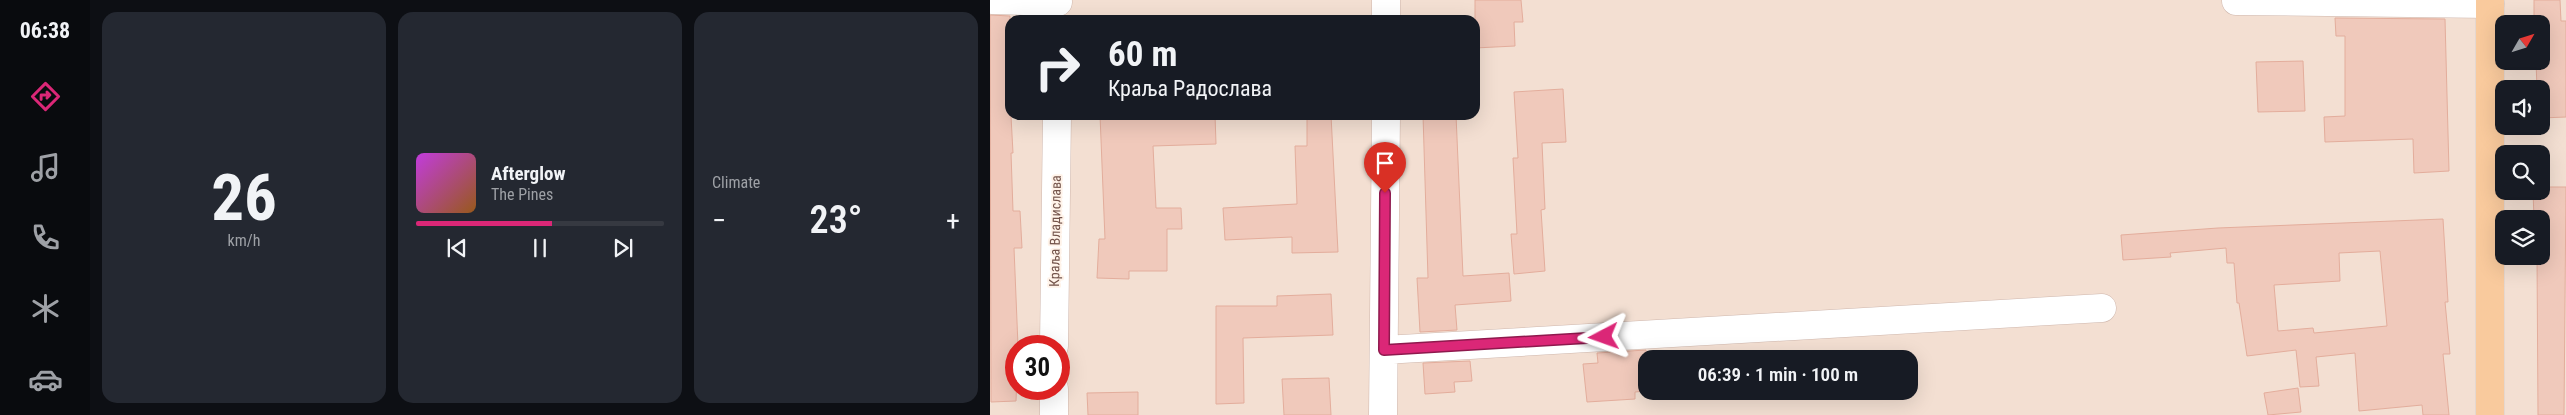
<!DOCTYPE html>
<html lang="en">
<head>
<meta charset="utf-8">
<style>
  body { margin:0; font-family:"Roboto Condensed",sans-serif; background:#242831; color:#f1f3f6; height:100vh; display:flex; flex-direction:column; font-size:19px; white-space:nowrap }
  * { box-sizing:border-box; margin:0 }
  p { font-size:16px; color:#9ea1a6 }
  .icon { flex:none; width:28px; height:28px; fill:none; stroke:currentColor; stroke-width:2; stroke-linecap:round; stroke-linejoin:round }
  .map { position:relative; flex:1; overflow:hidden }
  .sheet { display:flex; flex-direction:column; gap:12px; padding:12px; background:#0d0f14; width:900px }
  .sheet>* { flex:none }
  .top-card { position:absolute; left:15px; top:15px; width:475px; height:105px; border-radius:15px; box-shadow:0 5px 20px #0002; background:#171b24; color:#f1f3f6; overflow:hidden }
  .needle { width:32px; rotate:51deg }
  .fabs { position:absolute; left:1505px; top:15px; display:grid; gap:10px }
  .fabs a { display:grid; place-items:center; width:55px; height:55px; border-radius:10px; background:#171b24; box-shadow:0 5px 20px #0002; font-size:25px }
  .speed { position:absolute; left:15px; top:335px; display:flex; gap:10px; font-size:25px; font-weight:700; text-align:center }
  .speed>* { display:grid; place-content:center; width:65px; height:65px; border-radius:50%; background:#171b24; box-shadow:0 5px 20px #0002; line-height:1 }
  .speed .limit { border:8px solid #d22; background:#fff; color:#111 }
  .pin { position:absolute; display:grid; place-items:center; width:42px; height:42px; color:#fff; margin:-51px -21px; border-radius:50% 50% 50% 0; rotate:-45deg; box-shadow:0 0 5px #0007 }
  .pin .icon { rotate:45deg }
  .me { position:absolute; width:55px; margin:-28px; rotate:266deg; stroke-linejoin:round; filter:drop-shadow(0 0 4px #0008) }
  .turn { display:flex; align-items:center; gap:18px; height:105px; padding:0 20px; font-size:22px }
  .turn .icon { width:65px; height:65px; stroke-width:2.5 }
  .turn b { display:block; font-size:35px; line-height:42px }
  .big { font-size:38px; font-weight:600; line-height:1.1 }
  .sheet .widget { flex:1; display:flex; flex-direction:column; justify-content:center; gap:8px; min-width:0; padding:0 18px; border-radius:15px; background:#242831 }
  .sheet .dial { align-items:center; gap:0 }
  .dial b { font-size:65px; line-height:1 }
  .song { display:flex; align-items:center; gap:15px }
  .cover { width:60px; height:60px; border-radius:8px; background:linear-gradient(135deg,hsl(290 70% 55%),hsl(30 70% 35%)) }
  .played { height:5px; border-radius:2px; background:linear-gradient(90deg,#db2777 55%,#363941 55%) }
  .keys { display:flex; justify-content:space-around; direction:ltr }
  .heat { display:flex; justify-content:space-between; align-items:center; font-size:28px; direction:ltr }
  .sheet .tiles { flex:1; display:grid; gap:12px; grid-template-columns:repeat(3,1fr) }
  .trip { position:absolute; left:648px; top:350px; width:280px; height:50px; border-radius:15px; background:#171b24; box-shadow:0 5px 20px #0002; font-weight:600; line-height:50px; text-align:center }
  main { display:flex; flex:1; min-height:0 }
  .tabs { display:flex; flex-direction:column; width:90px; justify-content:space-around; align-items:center; background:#090b0e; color:#9ea1a6 }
  .tabs .icon { width:35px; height:35px }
  .tabs .on { color:#db2777 }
  .tabs b { font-size:22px; color:#f1f3f6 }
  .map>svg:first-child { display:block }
  .residential { fill:#f3dfd2; fill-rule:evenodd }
  .building { fill:#f0c9bb; stroke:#e3ad9c; fill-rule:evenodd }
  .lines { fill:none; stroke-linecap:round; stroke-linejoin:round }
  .minor-casing { stroke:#cfb7ad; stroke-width:29 }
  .major-casing { stroke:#d8cfcc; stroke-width:29 }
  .minor { stroke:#fff; stroke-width:28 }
  .major { stroke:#f9ca9d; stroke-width:28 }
  .route-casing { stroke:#8e194d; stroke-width:12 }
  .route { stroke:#db2777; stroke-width:9 }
  .labels { text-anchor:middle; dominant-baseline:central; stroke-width:4; stroke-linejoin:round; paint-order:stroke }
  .street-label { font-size:14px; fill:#73534a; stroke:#fff3e9 }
</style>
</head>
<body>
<main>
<nav class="tabs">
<b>06:38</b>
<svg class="icon on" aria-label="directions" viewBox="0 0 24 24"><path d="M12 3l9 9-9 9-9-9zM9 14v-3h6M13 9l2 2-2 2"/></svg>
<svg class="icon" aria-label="music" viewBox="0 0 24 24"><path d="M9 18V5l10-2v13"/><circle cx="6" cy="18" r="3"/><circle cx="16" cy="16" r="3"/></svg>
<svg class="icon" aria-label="phone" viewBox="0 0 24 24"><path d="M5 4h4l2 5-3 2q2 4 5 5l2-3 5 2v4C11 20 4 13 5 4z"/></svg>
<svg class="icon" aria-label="climate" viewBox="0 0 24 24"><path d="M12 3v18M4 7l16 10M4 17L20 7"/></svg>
<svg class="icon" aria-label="car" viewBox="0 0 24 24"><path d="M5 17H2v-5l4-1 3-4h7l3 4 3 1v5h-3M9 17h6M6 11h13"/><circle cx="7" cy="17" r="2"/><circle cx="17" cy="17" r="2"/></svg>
</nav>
<section class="sheet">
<div class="tiles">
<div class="widget dial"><b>26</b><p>km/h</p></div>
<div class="widget">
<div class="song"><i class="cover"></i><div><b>Afterglow</b><p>The Pines</p></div></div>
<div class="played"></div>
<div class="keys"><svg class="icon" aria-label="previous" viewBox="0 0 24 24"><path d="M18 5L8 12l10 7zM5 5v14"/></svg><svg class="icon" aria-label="pause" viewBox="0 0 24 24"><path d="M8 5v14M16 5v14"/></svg><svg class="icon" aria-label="next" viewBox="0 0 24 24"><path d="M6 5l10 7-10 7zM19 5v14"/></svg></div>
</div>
<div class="widget"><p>Climate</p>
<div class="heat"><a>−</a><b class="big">23°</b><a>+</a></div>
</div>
</div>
</section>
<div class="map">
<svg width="1576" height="415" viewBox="0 0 1576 415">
  <rect width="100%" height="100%" fill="#fcefe3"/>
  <path class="residential" d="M0,0H1576V415H0ZM20,20H485V115H20ZM1514,24H1551V61H1514ZM1514,89H1551V126H1514ZM1514,154H1551V191H1514ZM1514,219H1551V256H1514ZM26,346H69V389H26ZM656,359H919V391H656Z"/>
  <path class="building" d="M485,0H531L533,22H524L525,46L485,48Z
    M1544,0H1570L1571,21H1576V117L1551,118V89H1547L1546,61H1551V24H1544Z
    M0,15L20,16V42H17L23,153H21L23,211H30L32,248H24L28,346L26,401L1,402Z
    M1345,18L1455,19L1459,171L1424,173L1423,139L1335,142L1334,117L1355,116V36H1346Z
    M1313,61L1315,111L1268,112L1266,62Z
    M573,89L576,142L552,143L555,209L551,210L555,271L524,274L521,234H527L523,158H528L524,92Z
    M110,115H225L226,144L163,146L166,208H191L192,229H177V271H139V279L107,278L109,239H115Z
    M317,115H341L348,252L302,253V237L235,240L233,208L307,204L305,146H317Z
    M433,115H466L473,276L519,273L521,301L465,305L467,330L430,332L427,278H438Z
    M1551,187H1576L1574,415H1548L1547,256H1551V219H1544L1543,191H1551Z
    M1453,219L1458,302H1455L1460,354H1453L1459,415H1433L1432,405L1369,411L1365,353L1326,357L1329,386L1310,387L1306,350L1257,356L1249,303H1247L1244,263H1237L1236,248L1180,253L1181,257L1133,260L1131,235L1228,228ZM1390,251L1397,326L1324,333L1323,328L1288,331L1284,285L1350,281L1349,253Z
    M341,294L343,335L253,338L254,403L226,404V306H287V296Z
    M656,350V391L645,392V399L597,402L593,364L608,363L607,353Z
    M480,361L482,381L464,382L465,392L435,394L433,363Z
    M339,378L341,415H294L292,379Z
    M1308,388L1311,412L1278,415L1274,393Z
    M148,392V415H98L97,393Z"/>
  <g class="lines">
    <defs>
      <path id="minor" d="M3,0L68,2
        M1246,1L1500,4
        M396,20V0
        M64,346L67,115
        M394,350L1112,308
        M64,415V389
        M393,415L396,115"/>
      <path id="major" d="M1500,415V0"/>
    </defs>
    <use href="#minor" class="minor-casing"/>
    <use href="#major" class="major-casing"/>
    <use href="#minor" class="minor"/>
    <use href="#major" class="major"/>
  </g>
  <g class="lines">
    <defs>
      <path id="route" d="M395,193L394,350L614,337"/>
    </defs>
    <use href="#route" class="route-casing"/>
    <use href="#route" class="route"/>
  </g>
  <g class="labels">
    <g class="street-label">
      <text transform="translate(65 231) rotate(-89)">Краља Владислава</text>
    </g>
  </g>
</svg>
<div class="fabs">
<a><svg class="needle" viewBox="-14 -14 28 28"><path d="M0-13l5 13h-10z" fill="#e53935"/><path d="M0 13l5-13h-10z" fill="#9ea1a6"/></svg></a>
<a><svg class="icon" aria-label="sound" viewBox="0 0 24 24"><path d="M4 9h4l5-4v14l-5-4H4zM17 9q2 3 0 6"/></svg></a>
<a><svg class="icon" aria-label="search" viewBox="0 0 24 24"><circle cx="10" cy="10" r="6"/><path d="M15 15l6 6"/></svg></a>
<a><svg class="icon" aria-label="layers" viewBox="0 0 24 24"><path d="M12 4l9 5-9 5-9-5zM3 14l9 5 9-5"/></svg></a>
</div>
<div class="speed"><div class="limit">30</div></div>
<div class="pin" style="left:395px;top:193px;background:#d93025"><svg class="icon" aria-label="arrive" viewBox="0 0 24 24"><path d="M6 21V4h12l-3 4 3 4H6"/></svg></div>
<svg class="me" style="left:614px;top:337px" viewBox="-20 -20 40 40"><path d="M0-17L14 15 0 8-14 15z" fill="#db2777" stroke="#fff" stroke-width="4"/></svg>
<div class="trip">06:39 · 1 min · 100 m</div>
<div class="top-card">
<div class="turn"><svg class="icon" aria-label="right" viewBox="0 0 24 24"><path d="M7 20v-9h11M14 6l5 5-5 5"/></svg><div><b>60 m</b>Краља Радослава</div></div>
</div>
</div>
</main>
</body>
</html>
